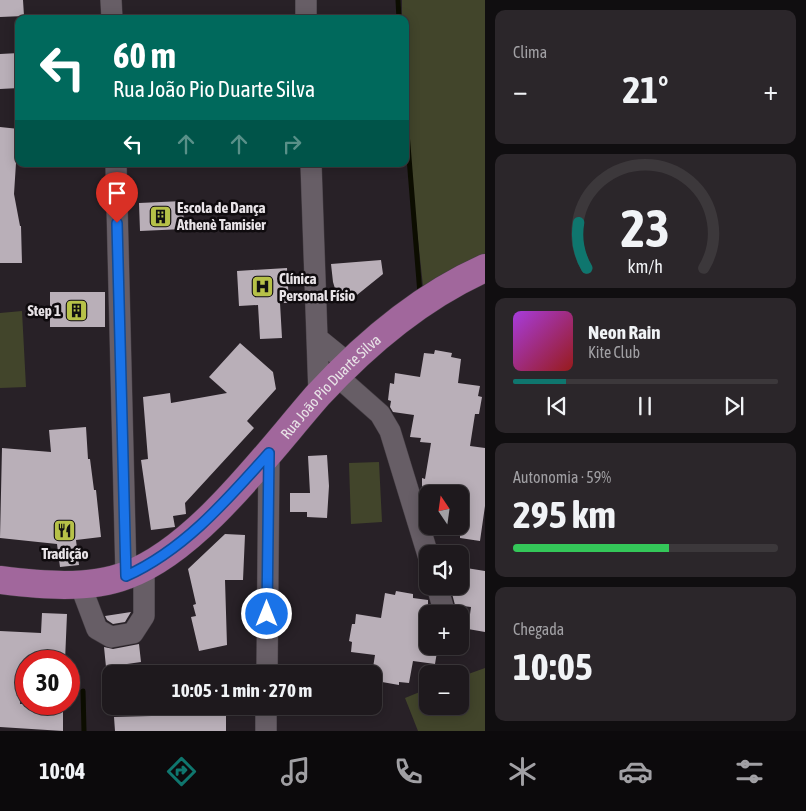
<!DOCTYPE html>
<html lang="pt">
<head>
<meta charset="utf-8">
<style>
  body { margin:0; font-family:"Asap Condensed",sans-serif; background:#2b262a; color:#f1f3f6; height:100vh; display:flex; flex-direction:column; font-size:19px; white-space:nowrap }
  * { box-sizing:border-box; margin:0 }
  p { font-size:16px; color:#a1a0a4 }
  .icon { flex:none; width:28px; height:28px; fill:none; stroke:currentColor; stroke-width:2; stroke-linecap:round; stroke-linejoin:round }
  .map { position:relative; flex:1; overflow:hidden }
  .side { display:flex; flex-direction:column; gap:10px; padding:10px; background:#100e10; width:321px }
  .side>* { flex:none }
  .hud { position:absolute; left:15px; top:15px; width:394px; height:152px; border-radius:10px; box-shadow:0 2px 12px #0003,0 0 0 1px #3c383b; background:#00695c; color:#fff; overflow:hidden }
  .needle { width:32px; rotate:347deg }
  .tools { position:absolute; left:419px; top:485px; display:grid; gap:10px }
  .tools a { display:grid; place-items:center; width:50px; height:50px; border-radius:10px; background:#1e191d; box-shadow:0 2px 12px #0003,0 0 0 1px #3c383b; font-size:25px }
  .speed { position:absolute; left:15px; top:650px; display:flex; gap:10px; font-size:25px; font-weight:700; text-align:center }
  .speed>* { display:grid; place-content:center; width:65px; height:65px; border-radius:50%; background:#1e191d; box-shadow:0 2px 12px #0003,0 0 0 1px #3c383b; line-height:1 }
  .speed .limit { border:8px solid #d22; background:#fff; color:#111 }
  .pin { position:absolute; display:grid; place-items:center; width:42px; height:42px; color:#fff; margin:-51px -21px; border-radius:50% 50% 50% 0; rotate:-45deg; box-shadow:0 0 5px #0007 }
  .pin .icon { rotate:45deg }
  .me { position:absolute; width:55px; margin:-28px; rotate:0deg; stroke-linejoin:round; filter:drop-shadow(0 0 4px #0008) }
  .turn { display:flex; align-items:center; gap:18px; height:105px; padding:0 15px; font-size:22px }
  .turn .icon { width:65px; height:65px; stroke-width:2.5 }
  .turn b { display:block; font-size:35px; line-height:42px }
  .lanes { display:flex; align-items:center; height:48px; padding:0 15px; background:#0003; justify-content:center; gap:25px; direction:ltr }
  .lanes .off { opacity:.35 }
  .big { font-size:38px; font-weight:700; line-height:1.1 }
  .side .card { flex:1; display:flex; flex-direction:column; justify-content:center; gap:8px; min-width:0; padding:0 18px; border-radius:10px; background:#2b262a }
  .side .dial { align-items:center; gap:0 }
  .dial svg { height:130px; overflow:visible; fill:none; stroke:#3c383b; stroke-width:7; stroke-linecap:round; text-anchor:middle }
  .dial text { fill:#f1f3f6; stroke:none }
  .song { display:flex; align-items:center; gap:15px }
  .cover { width:60px; height:60px; border-radius:8px; background:linear-gradient(135deg,hsl(280 70% 55%),hsl(0 70% 35%)) }
  .played { height:5px; border-radius:2px; background:linear-gradient(90deg,#0f766e 20%,#3c383b 20%) }
  .keys { display:flex; justify-content:space-around; direction:ltr }
  .heat { display:flex; justify-content:space-between; align-items:center; font-size:28px; direction:ltr }
  .charge { height:8px; border-radius:4px; background:linear-gradient(90deg,#34c759 59%,#3c383b 0) }
  .trip { position:absolute; left:102px; top:665px; width:280px; height:50px; border-radius:10px; background:#1e191d; box-shadow:0 2px 12px #0003,0 0 0 1px #3c383b; font-weight:700; line-height:50px; text-align:center }
  .tab-bar { display:flex; height:80px; justify-content:space-around; align-items:center; background:#0c0a0c; color:#a1a0a4 }
  .tab-bar .icon { width:35px; height:35px }
  .tab-bar .on { color:#0f766e }
  .tab-bar b { font-size:22px; color:#f1f3f6 }
  main { display:flex; flex:1; min-height:0 }
  .map>svg:first-child { display:block }
  .green { fill:#42452b }
  .lines { fill:none; stroke-linecap:round; stroke-linejoin:round }
  .stream { stroke:#0c0d00; stroke-width:5 }
  .building { fill:#b9afb8 }
  .minor-casing { stroke:#453e44; stroke-width:22 }
  .major-casing { stroke:#453e44; stroke-width:29 }
  .minor { stroke:#675e66; stroke-width:21 }
  .major { stroke:#a1679c; stroke-width:28 }
  .route-casing { stroke:#114b97; stroke-width:12 }
  .route { stroke:#1a73e8; stroke-width:9 }
  .labels { text-anchor:middle; dominant-baseline:central; stroke-width:5; stroke-linejoin:round; paint-order:stroke }
  .poi-label { font-size:15px; font-weight:bold; fill:#e8e3e7; stroke:#0f0b0e; text-anchor:start }
  .street-label { font-size:15px; fill:#e8e3e7; stroke:#0f0b0e }
</style>
</head>
<body>
<main>
<div class="map">
<svg width="485" height="731" viewBox="0 0 485 731">
  <rect width="100%" height="100%" fill="#282127"/>
  <path class="green" d="M402,0H485V259L423,286L405,120V19H402Z
    M22,311L26,387L0,388V313Z
    M379,462L382,522L351,524L349,463Z
    M485,668V731H418L405,698L427,689L428,706H460V677Z"/>
  <g class="lines">
    <path class="stream" d="M398,0L399,19
      M405,108L420,294
      M83,691L84,731"/>
  </g>
  <path class="building" d="M0,0H23L24,16L0,17Z
    M19,53V88L0,89V54Z
    M0,127L19,129V163H16L14,194L20,226H21L22,263H0Z
    M183,201L184,229L140,231L139,203Z
    M381,260L383,274L352,299L343,298L336,292L333,282L331,264Z
    M287,268L289,303H280L282,338L260,339L258,305L239,306L237,271Z
    M50,292H105V327H50Z
    M240,343L273,372L276,389L247,421L254,428L185,503L186,514L173,516L175,527L151,530L141,460L148,459L143,397L170,393L171,403L227,393L209,377Z
    M435,350L452,353L451,357L461,359L458,383L480,386L478,396L482,397L479,414H475L470,446L485,448V506L480,541L460,538V494H422V478L425,479L431,443L420,442L421,438L410,437L414,415L393,412L390,407L391,401L388,400L390,383L394,384L395,373L420,377L424,353L434,354Z
    M86,427L88,459H90L94,490H96L101,537L76,540L79,565L60,567L57,544L0,538L2,448L51,452L49,430Z
    M327,455L329,486L327,518L307,517V512H290V493H310L308,456Z
    M225,534L245,535L243,580H225L227,645L199,651L191,617L196,616L193,605L196,604L188,569Z
    M460,567L485,571V632L468,629L471,607L455,605L450,586H460Z
    M396,591L413,594V598L428,600V646H438L435,664L413,661L409,683L399,682V685L382,682V679L374,678L372,674L375,655L351,652L352,642L349,641L352,624H355L356,614L381,618L385,593L395,595Z
    M131,612L125,622L113,624L107,620L105,616Z
    M42,613L67,614L65,661H23L20,704H63V731L0,727V631L41,633Z
    M139,644L141,662L106,667L104,647L113,649Z
    M226,714V731H115L114,717Z"/>
  <g class="lines">
    <defs>
      <path id="minor" d="M111,0L112,19
        M306,0V19
        M116,164L126,576
        M311,164L319,395
        M317,338L349,364
        M337,376L380,414L390,431L428,555
        M80,584L97,629L111,637L133,633L144,616V568
        M437,586L445,614
        M267,674L269,453
        M266,731V706"/>
      <g id="major">
        <path id="s1" d="M0,580C40,585 89,590 127,575C197,550 269,451 318,395C366,343 420,297 485,268"/>
      </g>
    </defs>
    <use href="#minor" class="minor-casing"/>
    <use href="#major" class="major-casing"/>
    <use href="#minor" class="minor"/>
    <use href="#major" class="major"/>
  </g>
  <g class="lines">
    <defs>
      <path id="route" d="M117,223L126,576C184,550 227,500 269,453L267,614"/>
    </defs>
    <use href="#route" class="route-casing"/>
    <use href="#route" class="route"/>
  </g>
  <defs>
    <symbol id="building-square" viewBox="-11 -11 22 22"><rect x="-9" y="-9" width="18" height="18" rx="4" fill="#b6c148" stroke="#0f0b0e"/><path d="M-4-6H4V6H1V3H-1V6H-4ZM-2.5-4.3h1.7v1.8h-1.7ZM.8-4.3h1.7v1.8H.8ZM-2.5-1h1.7V.8h-1.7ZM.8-1h1.7V.8H.8Z" fill="#111"/></symbol>
    <symbol id="hospital-square" viewBox="-11 -11 22 22"><rect x="-9" y="-9" width="18" height="18" rx="4" fill="#b6c148" stroke="#0f0b0e"/><path d="M-5-5h3v3.5h4V-5h3V5h-3V1.5h-4V5h-3Z" fill="#111"/></symbol>
    <symbol id="restaurant-square" viewBox="-11 -11 22 22"><rect x="-9" y="-9" width="18" height="18" rx="4" fill="#b6c148" stroke="#0f0b0e"/><path d="M-5-6h1v4h1v-4h1v4h1v-4h1v5L-1.5 .5V6h-2V.5L-5-1ZM5-6V6H3V1.5H1.5Q1.5-4 5-6Z" fill="#111"/></symbol>
  </defs>
  <g fill-rule="evenodd">
    <use href="#building-square" x="148" y="204" width="25" height="25"/>
    <use href="#hospital-square" x="250" y="274" width="25" height="25"/>
    <use href="#building-square" x="64" y="298" width="25" height="25"/>
    <use href="#restaurant-square" x="52" y="518" width="25" height="25"/>
  </g>
  <g class="labels">
    <g class="poi-label">
      <text x="177" y="207">Escola de Dança<tspan x="177" dy="17">Athenè Tamisier</tspan></text>
      <text x="279" y="278">Clínica<tspan x="279" dy="17">Personal Físio</tspan></text>
      <text x="61" y="310" text-anchor="end">Step 1</text>
      <text x="65" y="553" text-anchor="middle">Tradição</text>
    </g>
    <g class="street-label">
      <text stroke="none"><textPath href="#s1" startOffset="408">Rua João Pio Duarte Silva</textPath></text>
    </g>
  </g>
</svg>
<div class="tools">
<a><svg class="needle" viewBox="-14 -14 28 28"><path d="M0-13l5 13h-10z" fill="#e53935"/><path d="M0 13l5-13h-10z" fill="#a1a0a4"/></svg></a>
<a><svg class="icon" aria-label="sound" viewBox="0 0 24 24"><path d="M4 9h4l5-4v14l-5-4H4zM17 9q2 3 0 6"/></svg></a>
<a>+</a>
<a>−</a>
</div>
<div class="speed"><div class="limit">30</div></div>
<div class="pin" style="left:117px;top:223px;background:#d93025"><svg class="icon" aria-label="arrive" viewBox="0 0 24 24"><path d="M6 21V4h12l-3 4 3 4H6"/></svg></div>
<svg class="me" style="left:267px;top:614px" viewBox="-20 -20 40 40"><circle r="17" fill="#1a73e8" stroke="#fff" stroke-width="3"/><path d="M0-11L8 9 0 5-8 9z" fill="#fff"/></svg>
<div class="trip">10:05 · 1 min · 270 m</div>
<div class="hud">
<div class="turn"><svg class="icon" aria-label="left" viewBox="0 0 24 24"><path d="M17 20v-9H6M10 6l-5 5 5 5"/></svg><div><b>60 m</b>Rua João Pio Duarte Silva</div></div>
<div class="lanes"><svg class="icon" aria-label="left" viewBox="0 0 24 24"><path d="M17 20v-9H6M10 6l-5 5 5 5"/></svg><svg class="icon off" aria-label="ahead" viewBox="0 0 24 24"><path d="M12 20V5M6 11l6-6 6 6"/></svg><svg class="icon off" aria-label="ahead" viewBox="0 0 24 24"><path d="M12 20V5M6 11l6-6 6 6"/></svg><svg class="icon off" aria-label="right" viewBox="0 0 24 24"><path d="M7 20v-9h11M14 6l5 5-5 5"/></svg></div>
</div>
</div>
<section class="side">
<div class="card"><p>Clima</p>
<div class="heat"><a>−</a><b class="big">21°</b><a>+</a></div>
</div>
<div class="card dial"><svg viewBox="0 0 100 80">
<path d="M14 69A42 42 0 1 1 86 69"/>
<path d="M14 69A42 42 0 0 1 9 41" stroke="#0f766e"/>
<text x="50" y="56" font-size="32" font-weight="700">23</text>
<text x="50" y="72" font-size="11">km/h</text>
</svg></div>
<div class="card">
<div class="song"><i class="cover"></i><div><b>Neon Rain</b><p>Kite Club</p></div></div>
<div class="played"></div>
<div class="keys"><svg class="icon" aria-label="previous" viewBox="0 0 24 24"><path d="M18 5L8 12l10 7zM5 5v14"/></svg><svg class="icon" aria-label="pause" viewBox="0 0 24 24"><path d="M8 5v14M16 5v14"/></svg><svg class="icon" aria-label="next" viewBox="0 0 24 24"><path d="M6 5l10 7-10 7zM19 5v14"/></svg></div>
</div>
<div class="card"><p>Autonomia · 59%</p><b class="big">295 km</b><div class="charge"></div></div>
<div class="card"><p>Chegada</p><b class="big">10:05</b></div>
</section>
</main>
<nav class="tab-bar">
<b>10:04</b>
<svg class="icon on" aria-label="directions" viewBox="0 0 24 24"><path d="M12 3l9 9-9 9-9-9zM9 14v-3h6M13 9l2 2-2 2"/></svg>
<svg class="icon" aria-label="music" viewBox="0 0 24 24"><path d="M9 18V5l10-2v13"/><circle cx="6" cy="18" r="3"/><circle cx="16" cy="16" r="3"/></svg>
<svg class="icon" aria-label="phone" viewBox="0 0 24 24"><path d="M5 4h4l2 5-3 2q2 4 5 5l2-3 5 2v4C11 20 4 13 5 4z"/></svg>
<svg class="icon" aria-label="climate" viewBox="0 0 24 24"><path d="M12 3v18M4 7l16 10M4 17L20 7"/></svg>
<svg class="icon" aria-label="car" viewBox="0 0 24 24"><path d="M5 17H2v-5l4-1 3-4h7l3 4 3 1v5h-3M9 17h6M6 11h13"/><circle cx="7" cy="17" r="2"/><circle cx="17" cy="17" r="2"/></svg>
<svg class="icon" aria-label="filters" viewBox="0 0 24 24"><path d="M4 7h16M4 17h16"/><circle cx="9" cy="7" r="2"/><circle cx="15" cy="17" r="2"/></svg>
</nav>
</body>
</html>
